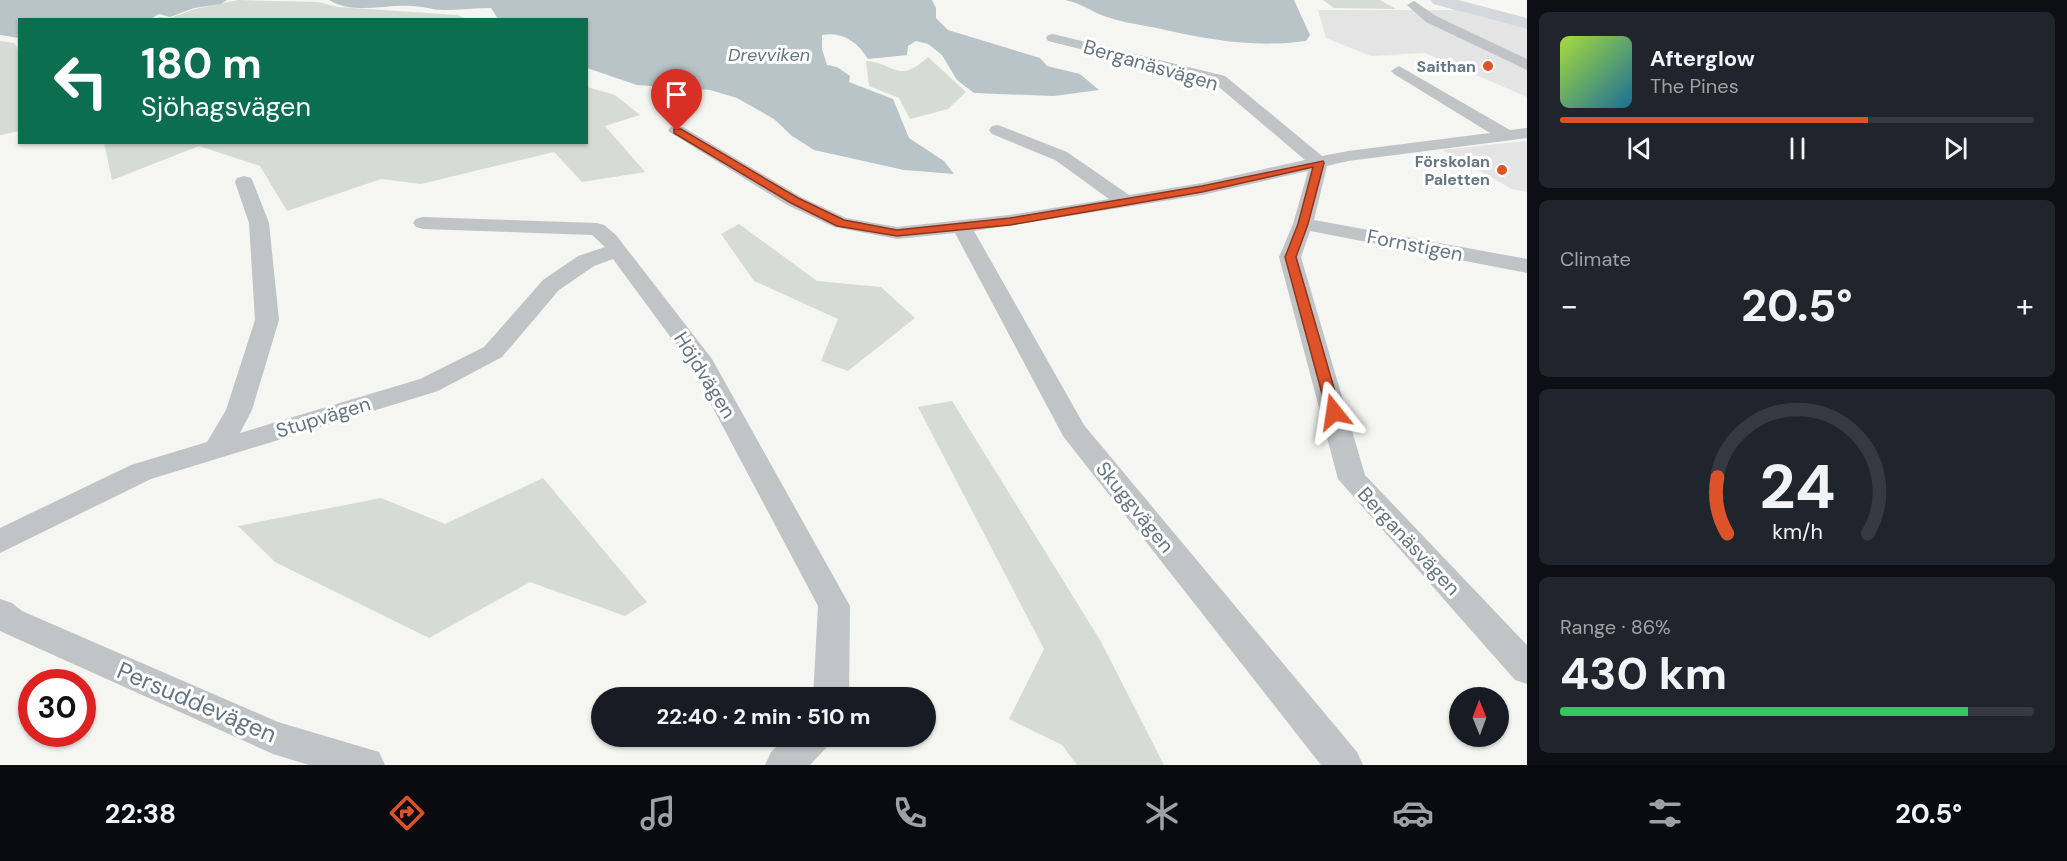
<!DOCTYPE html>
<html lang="en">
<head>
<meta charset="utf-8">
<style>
  body { margin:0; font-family:"DM Sans",sans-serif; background:#20242c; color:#f1f3f6; height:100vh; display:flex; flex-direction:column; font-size:22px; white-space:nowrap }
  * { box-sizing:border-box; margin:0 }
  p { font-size:20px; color:#9ea1a6 }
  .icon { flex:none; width:33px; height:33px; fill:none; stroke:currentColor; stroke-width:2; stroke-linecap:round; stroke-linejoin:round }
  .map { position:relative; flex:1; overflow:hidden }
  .details { display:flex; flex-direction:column; gap:12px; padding:12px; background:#0d0f14; width:540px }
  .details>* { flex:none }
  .banner { position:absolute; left:18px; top:18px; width:570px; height:126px; border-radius:0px; box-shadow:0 2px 4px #0004; background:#0b6e4f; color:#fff; overflow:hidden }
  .needle { width:39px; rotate:359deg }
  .buttons { position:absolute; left:1449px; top:687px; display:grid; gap:12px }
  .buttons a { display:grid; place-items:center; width:60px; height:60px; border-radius:50%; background:#171b24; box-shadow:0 2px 4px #0004; font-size:30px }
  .speed { position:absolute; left:18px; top:669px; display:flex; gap:12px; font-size:30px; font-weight:700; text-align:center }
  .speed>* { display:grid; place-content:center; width:78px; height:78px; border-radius:50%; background:#171b24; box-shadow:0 2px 4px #0004; line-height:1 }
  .speed .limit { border:9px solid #d22; background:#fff; color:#111 }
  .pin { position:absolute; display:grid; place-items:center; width:51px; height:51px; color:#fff; margin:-62px -26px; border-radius:50% 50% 50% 0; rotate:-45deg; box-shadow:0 0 6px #0007 }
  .pin .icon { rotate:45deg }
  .me { position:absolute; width:66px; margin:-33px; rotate:345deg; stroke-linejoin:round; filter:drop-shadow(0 0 4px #0008) }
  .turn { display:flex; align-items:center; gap:21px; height:126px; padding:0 24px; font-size:27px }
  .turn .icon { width:78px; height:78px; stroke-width:2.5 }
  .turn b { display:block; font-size:42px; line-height:51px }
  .big { font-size:45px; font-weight:700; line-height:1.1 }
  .details .card { flex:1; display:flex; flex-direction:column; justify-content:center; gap:9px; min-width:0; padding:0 21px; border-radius:9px; background:#20242c }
  .details .dial { align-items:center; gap:0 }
  .dial svg { height:156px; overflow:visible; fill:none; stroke:#363941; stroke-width:7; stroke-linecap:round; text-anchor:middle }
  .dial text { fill:#f1f3f6; stroke:none }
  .song { display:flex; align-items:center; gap:18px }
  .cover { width:72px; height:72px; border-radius:9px; background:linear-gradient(135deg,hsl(80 70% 55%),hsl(200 70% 35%)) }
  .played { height:6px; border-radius:3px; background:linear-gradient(90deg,#de5229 65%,#363941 65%) }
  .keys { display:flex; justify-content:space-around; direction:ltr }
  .heat { display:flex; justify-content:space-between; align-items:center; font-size:33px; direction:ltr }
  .charge { height:9px; border-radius:4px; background:linear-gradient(90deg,#34c759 86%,#363941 0) }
  .trip { position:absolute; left:591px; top:687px; width:345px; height:60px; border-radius:30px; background:#171b24; box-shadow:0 2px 4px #0004; font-weight:700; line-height:60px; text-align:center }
  .tabs { display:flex; height:96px; justify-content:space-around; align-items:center; background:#090b0e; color:#9ea1a6 }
  .tabs .icon { width:42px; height:42px }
  .tabs .on { color:#de5229 }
  .tabs b { font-size:27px; color:#f1f3f6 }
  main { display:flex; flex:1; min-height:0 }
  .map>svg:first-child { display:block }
  .built { fill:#e3e4e3 }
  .green { fill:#d6dcd3 }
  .water { fill:#b8c4c8 }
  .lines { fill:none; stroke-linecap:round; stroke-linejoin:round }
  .minor { fill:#c0c4c7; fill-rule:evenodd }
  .secondary { fill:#d4d8dc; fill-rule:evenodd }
  .route { fill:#de5229; stroke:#90351b; stroke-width:1.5 }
  .poi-dot { fill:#de5229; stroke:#fff; stroke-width:2 }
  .labels { text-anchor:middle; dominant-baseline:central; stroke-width:6; stroke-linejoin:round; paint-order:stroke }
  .far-poi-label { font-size:16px; font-weight:bold; fill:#657582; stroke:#fff; text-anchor:end }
  .far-water-label { font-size:18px; font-style:italic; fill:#60777f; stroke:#fff }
  .street-label { font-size:20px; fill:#657582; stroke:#fff }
  .near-street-label { font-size:24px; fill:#657582; stroke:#fff }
</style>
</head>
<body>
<main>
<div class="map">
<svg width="1527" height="765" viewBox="0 0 1527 765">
  <rect width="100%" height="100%" fill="#f5f5f2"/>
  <path class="built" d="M1318,10H1455L1527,29V97L1425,53L1371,56L1326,38Z
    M1527,141V192L1512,189L1442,150Z"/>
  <path class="green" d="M238,0L318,2L338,7L458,15L466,19H155L159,17L170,18L195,9Z
    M1323,0H1380L1396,9L1334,8Z
    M0,41L14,43L19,51L20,131L0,135Z
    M928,57L966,92L948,109L910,119L899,98L869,86L866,61C896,63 897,85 928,57Z
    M587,87L615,95L640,115L605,126L645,172L582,182L554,152L421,184L381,179L287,211L260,166L199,146L112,180L104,143L586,142Z
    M739,224L817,281L881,287L915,318L848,371L821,361L838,319L754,281L721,234Z
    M952,401L1100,640L1164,765H1077L1062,745L1009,719L1044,649L918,407Z
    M543,478L647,602L625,616L530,582L429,638L275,562L238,526L381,498L445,524Z"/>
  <path class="water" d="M0,0H227L221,4L194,8L170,17L159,14L151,19L20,20L19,38L0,35Z
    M329,0H932L936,8V18L948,30L1040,58L1047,66L1080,74L1099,90L1054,96L974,93L957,80L942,55L928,44L916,41L908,46L907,55L868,59C858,42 842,31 822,35V49L827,65L837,67L850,76L849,82L893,99L909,138L944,161L954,174L904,170L814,150L792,136L774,119L737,98L710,90L637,85L587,68L586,20L498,19L491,8C475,8 460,10 444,10C433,10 422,6 411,6C384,4 353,15 329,0Z
    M1065,0H1294L1310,35L1306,41C1256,48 1210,40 1161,29C1143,25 1124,23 1107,17C1091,12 1082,3 1065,0Z"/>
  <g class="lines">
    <path class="minor" d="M1414,1L1436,16L1527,59V70L1426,22L1407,5Z
      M1053,34L1225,76L1322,156L1348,151L1490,133L1394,74L1391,71L1399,66L1510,130L1527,128V138L1348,161L1327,166L1314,220L1527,259V273L1310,231L1301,257L1365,475L1527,645V684L1515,680L1338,479L1279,257L1293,224L1308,171L1202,195L974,231L1084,425L1357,752L1363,765H1321L1063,436L955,233L897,239L834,227L787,205L668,131L671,127H683L801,197L846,218L897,227L1009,215L1109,199L1055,160L992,134L989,130L992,126L998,125L1067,152L1129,195L1202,183L1305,160L1213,82L1048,41L1046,38L1048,35Z
      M244,176L251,178L253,182L269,223L279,320L252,410L240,433L420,379L484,347L543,280L578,256L605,247L592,235L423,229L416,227L413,223L416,219L423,217L597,223L604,225L616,235L712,359L850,606L849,698H813L818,606L688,361L613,259L594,266L559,290L502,357L438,391L151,479L0,553V528L131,465L207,442L226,410L255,320L249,223L235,182L237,178Z
      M0,599L12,603L22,611L278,722L379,752L385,765H309L273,754L0,631Z
      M787,736H831L826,748L810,765H765L771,752Z"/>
    <path class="secondary" d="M1431,0H1458L1527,18V29L1433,4Z"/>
  </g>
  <path class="route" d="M674,129H681L798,198L844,220L897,230L1010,218L1202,186L1323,161L1324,163L1308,224L1296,257L1341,412L1334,417L1327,412L1285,257L1298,224L1313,167L1202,192L1126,205L1010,225L897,236L837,226L791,203L674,133Z"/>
  <g class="poi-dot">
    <circle cx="1488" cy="66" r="6"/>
    <circle cx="1502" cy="170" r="6"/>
  </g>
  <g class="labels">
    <g class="far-poi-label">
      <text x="1476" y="66">Saithan</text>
      <text x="1490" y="161">Förskolan<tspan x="1490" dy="18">Paletten</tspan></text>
    </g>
    <g class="far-water-label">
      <text x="769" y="55">Drevviken</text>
    </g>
    <g class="street-label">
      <text transform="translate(1151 65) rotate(16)">Berganäsvägen</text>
      <text transform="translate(1415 245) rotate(11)">Fornstigen</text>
      <text transform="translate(705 375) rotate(58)">Höjdvägen</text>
      <text transform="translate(323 417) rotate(-17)">Stupvägen</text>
      <text transform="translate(1135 507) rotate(51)">Skuggvägen</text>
      <text transform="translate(1409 541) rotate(47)">Berganäsvägen</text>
    </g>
    <g class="near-street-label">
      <text transform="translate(197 702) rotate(23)">Persuddevägen</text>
    </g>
  </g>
</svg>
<div class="buttons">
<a><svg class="needle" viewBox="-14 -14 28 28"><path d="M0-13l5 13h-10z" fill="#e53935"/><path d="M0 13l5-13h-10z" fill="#9ea1a6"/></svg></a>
</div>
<div class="speed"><div class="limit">30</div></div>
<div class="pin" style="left:677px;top:131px;background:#d93025"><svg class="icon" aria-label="arrive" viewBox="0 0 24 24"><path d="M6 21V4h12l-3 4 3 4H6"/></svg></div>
<svg class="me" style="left:1334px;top:412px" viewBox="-20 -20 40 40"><path d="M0-17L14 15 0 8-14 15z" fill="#de5229" stroke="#fff" stroke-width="4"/></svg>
<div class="trip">22:40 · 2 min · 510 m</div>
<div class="banner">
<div class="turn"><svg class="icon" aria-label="left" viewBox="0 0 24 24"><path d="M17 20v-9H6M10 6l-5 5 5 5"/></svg><div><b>180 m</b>Sjöhagsvägen</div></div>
</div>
</div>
<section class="details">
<div class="card">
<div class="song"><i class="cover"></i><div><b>Afterglow</b><p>The Pines</p></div></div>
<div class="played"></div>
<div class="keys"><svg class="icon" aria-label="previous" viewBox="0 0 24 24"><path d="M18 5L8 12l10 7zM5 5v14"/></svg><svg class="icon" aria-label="pause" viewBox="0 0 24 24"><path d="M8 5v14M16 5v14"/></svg><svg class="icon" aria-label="next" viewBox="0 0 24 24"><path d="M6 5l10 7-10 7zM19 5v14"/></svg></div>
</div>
<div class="card"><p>Climate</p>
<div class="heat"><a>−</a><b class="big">20.5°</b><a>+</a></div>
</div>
<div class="card dial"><svg viewBox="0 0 100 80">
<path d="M14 69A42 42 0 1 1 86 69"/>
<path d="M14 69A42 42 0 0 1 9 40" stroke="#de5229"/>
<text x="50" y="56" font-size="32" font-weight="700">24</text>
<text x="50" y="72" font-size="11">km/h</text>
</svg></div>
<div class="card"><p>Range · 86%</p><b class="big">430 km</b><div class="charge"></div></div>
</section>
</main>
<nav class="tabs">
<b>22:38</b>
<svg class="icon on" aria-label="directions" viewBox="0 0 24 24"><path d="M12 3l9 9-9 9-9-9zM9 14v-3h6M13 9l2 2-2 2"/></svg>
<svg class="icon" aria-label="music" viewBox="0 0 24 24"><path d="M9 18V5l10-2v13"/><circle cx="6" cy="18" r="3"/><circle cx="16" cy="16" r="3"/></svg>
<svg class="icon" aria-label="phone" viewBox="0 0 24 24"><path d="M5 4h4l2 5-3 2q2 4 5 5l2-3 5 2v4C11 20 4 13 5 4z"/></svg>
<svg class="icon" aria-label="climate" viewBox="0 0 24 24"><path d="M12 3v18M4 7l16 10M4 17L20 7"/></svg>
<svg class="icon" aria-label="car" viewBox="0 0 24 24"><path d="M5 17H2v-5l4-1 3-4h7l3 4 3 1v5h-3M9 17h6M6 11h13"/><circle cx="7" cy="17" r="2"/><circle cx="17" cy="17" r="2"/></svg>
<svg class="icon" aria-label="filters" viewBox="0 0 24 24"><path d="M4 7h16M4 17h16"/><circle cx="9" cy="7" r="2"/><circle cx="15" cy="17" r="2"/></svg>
<b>20.5°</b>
</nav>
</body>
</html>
